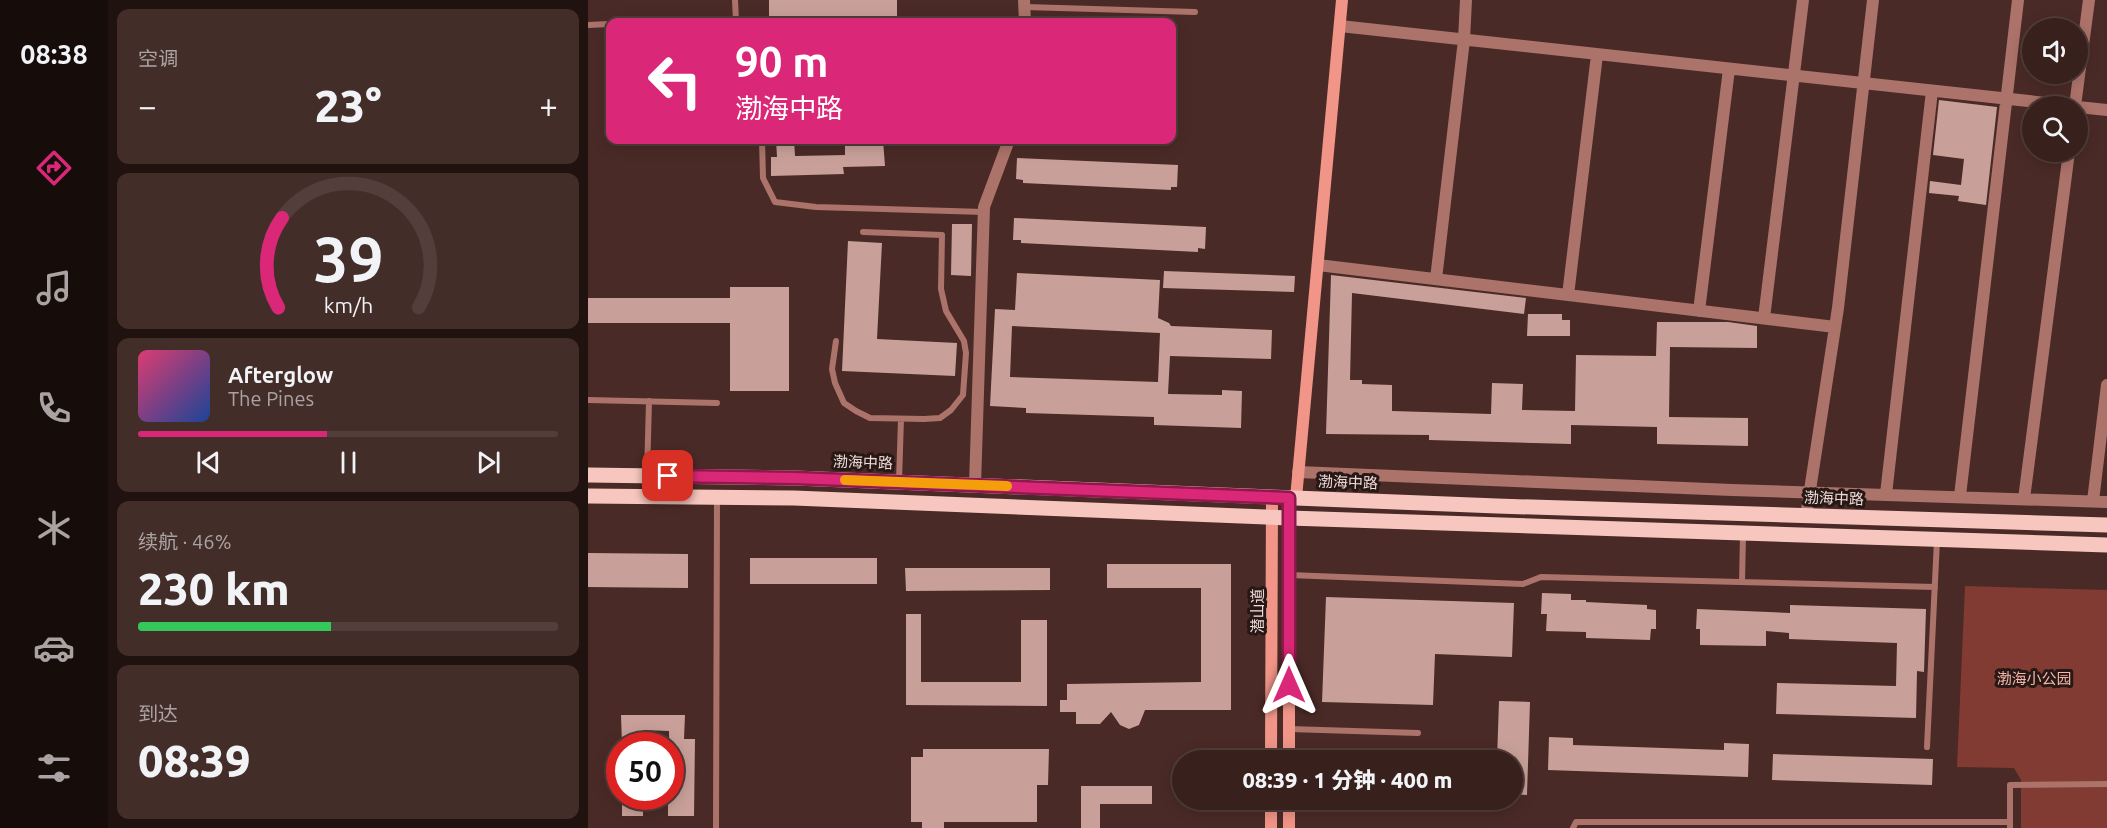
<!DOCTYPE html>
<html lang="zh">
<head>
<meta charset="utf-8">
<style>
  body { margin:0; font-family:Ubuntu,"Noto Sans SC",sans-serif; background:#432d29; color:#f1f3f6; height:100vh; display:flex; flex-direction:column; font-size:22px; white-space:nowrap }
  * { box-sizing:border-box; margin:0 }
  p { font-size:20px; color:#aba3a3 }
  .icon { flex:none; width:33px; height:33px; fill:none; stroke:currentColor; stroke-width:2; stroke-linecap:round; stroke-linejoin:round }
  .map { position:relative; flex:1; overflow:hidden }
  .sheet { display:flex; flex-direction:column; gap:9px; padding:9px; background:#1f120f; width:480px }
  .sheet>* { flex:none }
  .top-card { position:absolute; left:18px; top:18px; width:570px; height:126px; border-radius:12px; box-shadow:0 3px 15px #0003,0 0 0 2px #523e3b; background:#db2777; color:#fff; overflow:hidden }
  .buttons { position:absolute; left:1434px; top:18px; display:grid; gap:12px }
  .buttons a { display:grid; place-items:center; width:66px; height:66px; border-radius:50%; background:#38201c; box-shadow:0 3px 15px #0003,0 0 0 2px #523e3b; font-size:30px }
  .speed { position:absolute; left:18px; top:732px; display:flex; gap:12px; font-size:30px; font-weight:700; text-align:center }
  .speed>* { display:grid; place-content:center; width:78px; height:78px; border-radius:50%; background:#38201c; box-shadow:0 3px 15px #0003,0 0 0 2px #523e3b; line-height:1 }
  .speed .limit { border:9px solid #d22; background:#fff; color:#111 }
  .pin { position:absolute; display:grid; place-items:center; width:51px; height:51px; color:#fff; margin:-26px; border-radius:12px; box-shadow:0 3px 9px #0006 }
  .me { position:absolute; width:66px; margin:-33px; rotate:0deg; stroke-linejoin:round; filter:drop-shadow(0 0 4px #0008) }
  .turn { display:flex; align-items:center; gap:21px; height:126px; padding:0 30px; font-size:27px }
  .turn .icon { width:78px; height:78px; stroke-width:2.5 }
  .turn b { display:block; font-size:42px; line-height:51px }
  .big { font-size:45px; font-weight:800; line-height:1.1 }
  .sheet .tile { flex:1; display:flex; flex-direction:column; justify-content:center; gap:9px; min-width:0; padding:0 21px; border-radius:12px; background:#432d29 }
  .sheet .dial { align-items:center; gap:0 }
  .dial svg { height:156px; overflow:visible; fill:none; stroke:#523e3b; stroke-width:7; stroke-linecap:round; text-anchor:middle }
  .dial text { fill:#f1f3f6; stroke:none }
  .song { display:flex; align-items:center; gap:18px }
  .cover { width:72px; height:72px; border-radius:9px; background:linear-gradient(135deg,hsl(340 70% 55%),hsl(220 70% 35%)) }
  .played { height:6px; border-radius:3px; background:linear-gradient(90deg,#db2777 45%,#523e3b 45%) }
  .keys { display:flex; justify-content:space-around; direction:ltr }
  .heat { display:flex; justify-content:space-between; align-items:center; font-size:33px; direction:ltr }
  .charge { height:9px; border-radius:4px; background:linear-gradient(90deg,#34c759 46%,#523e3b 0) }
  .trip { position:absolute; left:584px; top:750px; width:351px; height:60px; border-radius:30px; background:#38201c; box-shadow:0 3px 15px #0003,0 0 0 2px #523e3b; font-weight:800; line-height:60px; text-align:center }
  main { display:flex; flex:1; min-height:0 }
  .tabs { display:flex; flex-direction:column; width:108px; justify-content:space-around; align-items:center; background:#160d0b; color:#aba3a3 }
  .tabs .icon { width:42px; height:42px }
  .tabs .selected { color:#db2777 }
  .tabs b { font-size:27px; color:#f1f3f6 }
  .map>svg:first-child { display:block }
  .green { fill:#813b32 }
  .building { fill:#c8a099; fill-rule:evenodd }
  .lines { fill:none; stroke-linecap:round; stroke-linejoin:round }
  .lane { stroke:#ac736a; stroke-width:6 }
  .street { stroke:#ac736a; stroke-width:12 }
  .secondary { stroke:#f09587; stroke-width:12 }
  .primary { stroke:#f7c7bf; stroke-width:15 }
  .route-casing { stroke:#8e194d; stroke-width:15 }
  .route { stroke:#db2777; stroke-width:10 }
  .slow { stroke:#f59e0b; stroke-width:10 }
  .labels { text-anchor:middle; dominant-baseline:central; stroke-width:6; stroke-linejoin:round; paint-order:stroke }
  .street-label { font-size:15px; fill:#f0dad7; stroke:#261815 }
  .park-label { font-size:15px; fill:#f8b4a9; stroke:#261815 }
</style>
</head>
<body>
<main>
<nav class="tabs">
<b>08:38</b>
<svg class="icon selected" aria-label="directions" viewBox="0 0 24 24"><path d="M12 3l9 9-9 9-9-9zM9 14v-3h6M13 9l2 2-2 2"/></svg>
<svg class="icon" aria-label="music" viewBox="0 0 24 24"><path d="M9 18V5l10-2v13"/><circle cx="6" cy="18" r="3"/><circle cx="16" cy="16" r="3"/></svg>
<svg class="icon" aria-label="phone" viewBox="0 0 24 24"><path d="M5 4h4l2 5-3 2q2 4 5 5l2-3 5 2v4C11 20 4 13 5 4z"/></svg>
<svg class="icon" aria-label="climate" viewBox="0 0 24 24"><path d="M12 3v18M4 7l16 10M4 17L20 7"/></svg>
<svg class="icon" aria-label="car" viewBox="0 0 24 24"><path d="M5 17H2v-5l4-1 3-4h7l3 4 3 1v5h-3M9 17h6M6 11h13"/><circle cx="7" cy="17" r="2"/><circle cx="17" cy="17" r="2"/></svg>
<svg class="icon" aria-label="filters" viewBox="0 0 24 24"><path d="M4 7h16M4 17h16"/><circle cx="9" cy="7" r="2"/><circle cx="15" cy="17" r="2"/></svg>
</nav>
<section class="sheet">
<div class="tile"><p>空调</p>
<div class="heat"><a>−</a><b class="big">23°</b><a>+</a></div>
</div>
<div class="tile dial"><svg viewBox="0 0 100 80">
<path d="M14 69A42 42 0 1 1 86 69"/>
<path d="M14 69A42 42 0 0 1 16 23" stroke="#db2777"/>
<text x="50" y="56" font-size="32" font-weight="700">39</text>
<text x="50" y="72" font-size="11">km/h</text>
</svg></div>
<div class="tile">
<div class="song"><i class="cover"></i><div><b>Afterglow</b><p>The Pines</p></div></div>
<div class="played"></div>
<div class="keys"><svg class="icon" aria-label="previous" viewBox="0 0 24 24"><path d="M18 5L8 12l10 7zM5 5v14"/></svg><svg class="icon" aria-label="pause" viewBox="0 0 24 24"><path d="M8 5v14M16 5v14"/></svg><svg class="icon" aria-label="next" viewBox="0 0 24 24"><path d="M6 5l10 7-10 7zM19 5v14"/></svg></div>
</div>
<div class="tile"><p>续航 · 46%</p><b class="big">230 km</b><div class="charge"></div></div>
<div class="tile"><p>到达</p><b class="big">08:39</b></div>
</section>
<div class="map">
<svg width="1519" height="828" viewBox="0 0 1519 828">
  <rect width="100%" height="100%" fill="#4a2a26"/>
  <path class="green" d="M1377,586L1519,590V828H1433V780L1426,768L1369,767Z"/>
  <path class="building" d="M181,0H309V22H181Z
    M1351,100L1409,107L1398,205L1370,201L1371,196L1341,193L1342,181L1373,185L1376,159L1345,155Z
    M188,140H206L207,156L257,155V140H295L297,166L255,167L256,174L183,176V157H189Z
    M429,158L590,165L589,187H583V190L435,183V180L428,179Z
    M426,218L618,227L617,249L610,248V252L433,243V240H425Z
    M364,224H384L383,276L363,275Z
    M260,241L294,243L289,339L369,343L367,376L254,371Z
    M576,271L707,276L706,292L575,288Z
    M429,273L572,280L570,318L581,323L583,326L684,330L683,359L582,356L580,394L634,395V390L654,391L653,428L566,425V417L438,413V408L402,406L407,309L427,310ZM424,326L572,333L570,382L422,377Z
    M743,275L938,298L936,314L764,293L762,380H774V384L804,385V411L903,414L904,383L935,384L934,410L987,411L988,355L1068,356L1069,322H1140L1169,326V348L1082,347L1081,417L1160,418V446L1069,444V427L983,425V444L841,440V435L738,434Z
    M142,287H201V391H142V323H0V298H142Z
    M940,314H974V320H982V336H939Z
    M0,553L100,554V588L0,587Z
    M162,558H289V584H162Z
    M519,564H643V710H557L551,725L541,729L532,725L523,712L512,724H488V712H472V700H479V684L613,682V588H519Z
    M317,568H462V590L318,591Z
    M954,593L983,594V600H998V602L1059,605V609L1068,610V629H1063L1062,640L998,638V632L958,631L959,614H953Z
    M738,597L926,603L924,657L847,654L845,705L734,702Z
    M1202,605L1338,609L1336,672L1329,671L1328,718L1188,714L1189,683L1308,686L1309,643L1201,639V633L1178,631V646L1112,645V629H1108L1109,609L1202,613Z
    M318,614H333V682H433V620H459V706L318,705Z
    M911,701L942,702L939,795L924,794V760H909Z
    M33,715H97L96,739H107L106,816H80V796H82L81,731L56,730V746H34Z
    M961,737L985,738V745L1136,750V743L1161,744L1160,777L960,770Z
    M335,749H461L460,785H449V822H356V828H334V822H323V757H335Z
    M1185,754L1345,759L1344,785L1184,780Z
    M493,786H564V804H512V828H493Z
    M34,796H55V816H34Z"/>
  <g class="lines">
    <path class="lane" d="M437,7L607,12
      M105,22L148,21L147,0
      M0,25L22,24
      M174,140L175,178L187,202L228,207L396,212
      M248,341L244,369L247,383L256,403L268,411L282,418L336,419L352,418L363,410L375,395L378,353L376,341L358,311L353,289L354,235L275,232
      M0,400L129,403
      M59,476L61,401
      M311,481L313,419
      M701,575L935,584L953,577L1347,587
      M1154,582L1155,535
      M701,729L830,733
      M1339,747L1349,540
      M128,828L129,497
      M985,828L988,822H1422
      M1422,828V785L1519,784"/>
    <path class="street" d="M436,0L437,22
      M752,26L1486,106
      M1487,106L1501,0
      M1490,107L1519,110
      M730,265L1247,327
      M848,279L876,40L878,0
      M980,295L1009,55
      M1111,311L1141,69
      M1176,318L1215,0
      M710,472L1144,490L1519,502
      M387,485L396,207L421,140
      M1298,494L1344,91
      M1372,496L1430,0
      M1436,499L1481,152
      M1505,501L1519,385
      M1218,516L1250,308L1285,0"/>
    <path class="secondary" d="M708,498L754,0
      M683,760L684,497
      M701,760V497
      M683,828V800
      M701,828V800"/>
    <path class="primary" d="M0,475L207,478L909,506L1519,525
      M0,496L206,498L701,518L1519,545"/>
  </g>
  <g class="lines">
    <defs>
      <path id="route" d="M80,476L207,478L701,498V685"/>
    </defs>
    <use href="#route" class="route-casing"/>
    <use href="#route" class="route"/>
    <path class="slow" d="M257,480L419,486"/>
  </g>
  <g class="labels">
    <g class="street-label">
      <text transform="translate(275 462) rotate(2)">渤海中路</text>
      <text transform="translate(760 482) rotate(2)">渤海中路</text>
      <text transform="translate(1246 498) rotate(2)">渤海中路</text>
      <text transform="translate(669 611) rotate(-90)">潜山道</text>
    </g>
    <g class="park-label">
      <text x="1446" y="678">渤海小公园</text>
    </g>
  </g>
</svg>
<div class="buttons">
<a><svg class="icon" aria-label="sound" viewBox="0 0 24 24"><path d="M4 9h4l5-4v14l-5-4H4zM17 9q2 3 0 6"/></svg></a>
<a><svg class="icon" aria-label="search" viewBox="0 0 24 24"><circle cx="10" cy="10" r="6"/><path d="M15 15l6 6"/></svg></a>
</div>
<div class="speed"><div class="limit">50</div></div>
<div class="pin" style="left:80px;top:476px;background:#d93025"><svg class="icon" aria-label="arrive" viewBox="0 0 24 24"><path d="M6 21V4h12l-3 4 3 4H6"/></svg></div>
<svg class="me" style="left:701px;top:685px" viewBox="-20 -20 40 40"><path d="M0-17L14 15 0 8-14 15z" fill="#db2777" stroke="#fff" stroke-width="4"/></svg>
<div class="trip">08:39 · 1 分钟 · 400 m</div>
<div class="top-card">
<div class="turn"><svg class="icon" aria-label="left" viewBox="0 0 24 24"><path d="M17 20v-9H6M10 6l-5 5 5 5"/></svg><div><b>90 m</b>渤海中路</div></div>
</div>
</div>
</main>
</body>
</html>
